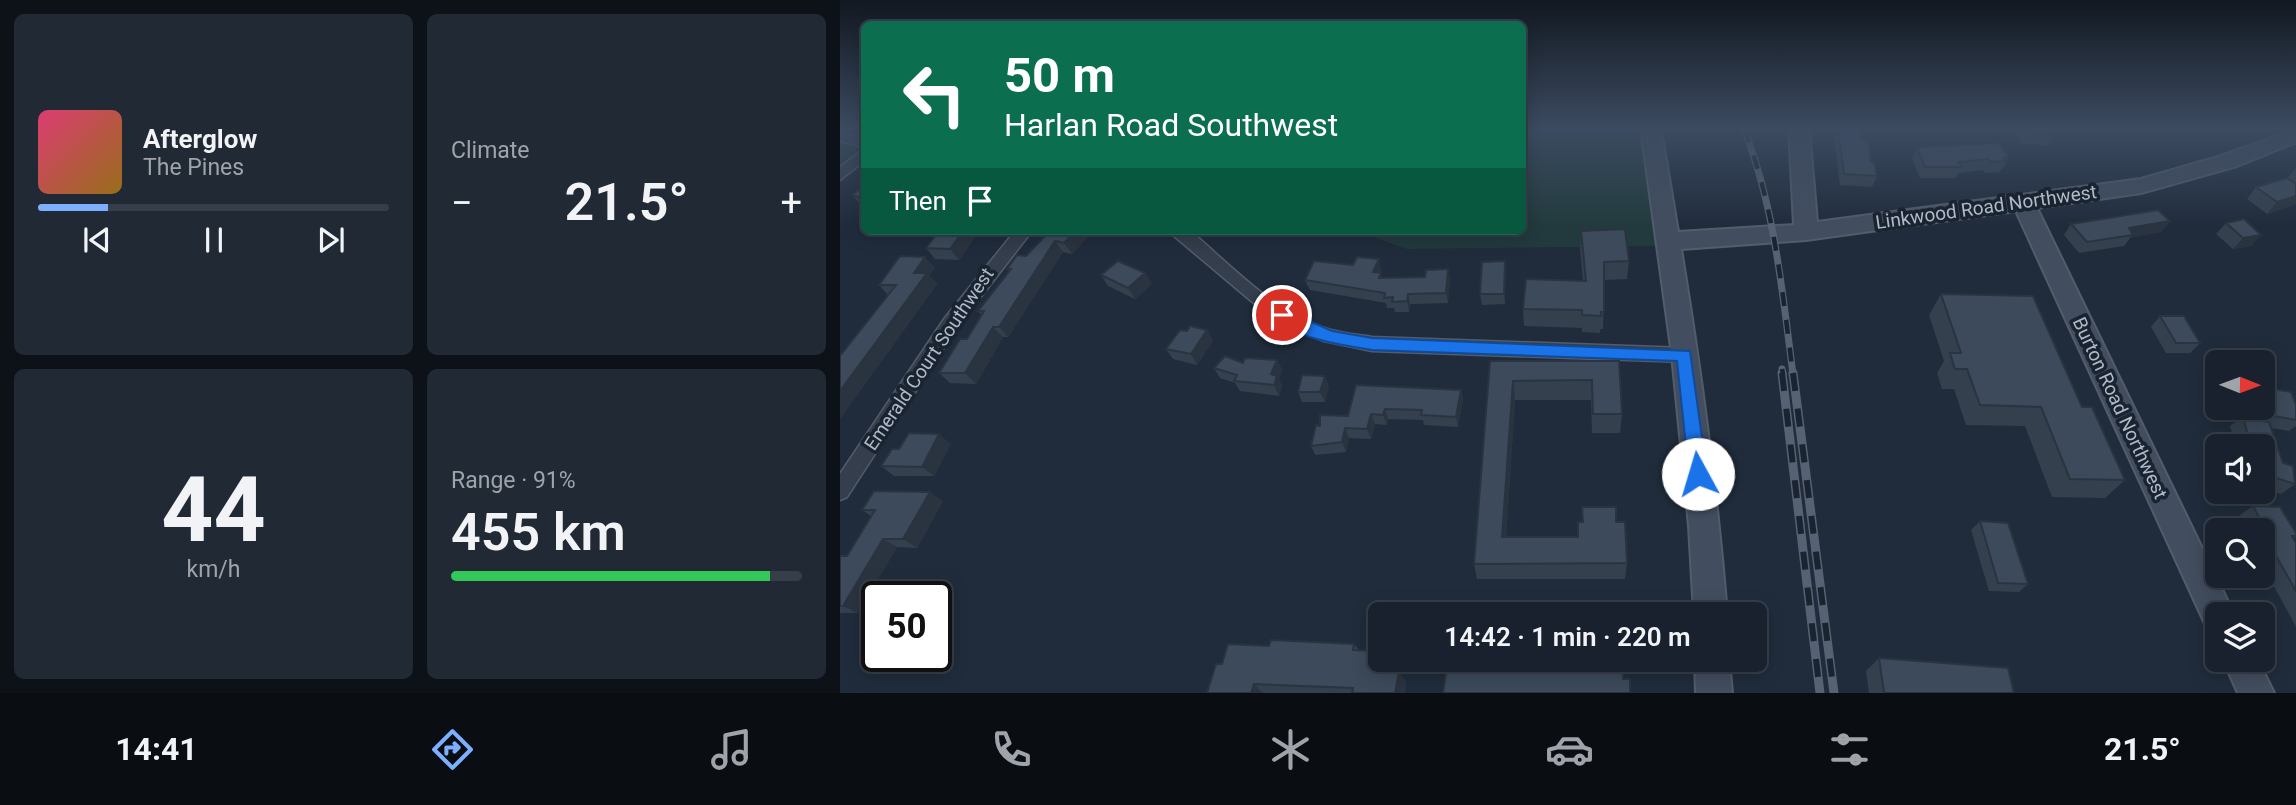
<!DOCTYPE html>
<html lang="en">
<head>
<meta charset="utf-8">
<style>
  body { margin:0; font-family:Roboto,sans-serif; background:#212935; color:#f1f3f6; height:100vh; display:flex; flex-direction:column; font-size:26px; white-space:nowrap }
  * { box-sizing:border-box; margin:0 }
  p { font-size:23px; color:#9fa3aa }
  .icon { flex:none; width:38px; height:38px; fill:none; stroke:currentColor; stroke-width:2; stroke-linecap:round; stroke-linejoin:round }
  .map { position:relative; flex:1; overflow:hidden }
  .sheet { display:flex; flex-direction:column; gap:14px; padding:14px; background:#0d1219; width:840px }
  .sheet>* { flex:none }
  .guide { position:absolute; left:21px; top:21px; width:665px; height:214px; border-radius:10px; box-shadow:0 4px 18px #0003,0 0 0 2px #363e49; background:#0b6e4f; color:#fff; overflow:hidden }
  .needle { width:46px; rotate:91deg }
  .fabs { position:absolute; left:1365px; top:350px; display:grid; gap:14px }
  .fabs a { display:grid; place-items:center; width:70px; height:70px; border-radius:10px; background:#18212d; box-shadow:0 4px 18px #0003,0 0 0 2px #363e49; font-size:35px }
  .speed { position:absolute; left:21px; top:581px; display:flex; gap:14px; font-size:35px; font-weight:700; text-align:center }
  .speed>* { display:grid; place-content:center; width:91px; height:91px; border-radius:50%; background:#18212d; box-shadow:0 4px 18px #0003,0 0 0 2px #363e49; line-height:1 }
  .speed .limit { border:4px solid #111; border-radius:10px; background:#fff; color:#111 }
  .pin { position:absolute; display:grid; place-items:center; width:60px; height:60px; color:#fff; margin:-30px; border:4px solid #fff; border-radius:50%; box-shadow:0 2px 7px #0007 }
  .me { position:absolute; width:77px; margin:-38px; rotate:354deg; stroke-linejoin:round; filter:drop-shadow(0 0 5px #0008) }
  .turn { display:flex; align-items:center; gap:24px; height:147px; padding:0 28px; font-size:32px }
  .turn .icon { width:91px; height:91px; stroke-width:2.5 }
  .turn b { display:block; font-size:49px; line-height:60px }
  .then { display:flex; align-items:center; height:66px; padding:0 28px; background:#0003; gap:14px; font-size:26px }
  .big { font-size:52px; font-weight:600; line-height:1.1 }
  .sheet .widget { flex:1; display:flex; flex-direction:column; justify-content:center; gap:10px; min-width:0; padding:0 24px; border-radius:10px; background:#212935 }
  .sheet .dial { align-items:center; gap:0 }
  .dial b { font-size:91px; line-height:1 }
  .song { display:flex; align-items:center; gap:21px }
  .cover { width:84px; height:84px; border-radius:10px; background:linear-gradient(135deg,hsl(340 70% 55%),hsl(40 70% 35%)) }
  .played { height:7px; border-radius:4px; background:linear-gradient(90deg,#7dafff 20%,#363e49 20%) }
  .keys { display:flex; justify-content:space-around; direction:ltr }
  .heat { display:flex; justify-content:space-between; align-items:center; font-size:38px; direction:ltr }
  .charge { height:10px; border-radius:5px; background:linear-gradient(90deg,#34c759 91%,#363e49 0) }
  .sheet .tiles { flex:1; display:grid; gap:14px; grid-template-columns:repeat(2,1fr) }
  .trip { position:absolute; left:528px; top:602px; width:399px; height:70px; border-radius:10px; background:#18212d; box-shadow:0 4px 18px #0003,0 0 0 2px #363e49; font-weight:600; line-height:70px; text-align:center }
  .tabs { display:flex; height:112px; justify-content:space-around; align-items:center; background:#0a0d12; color:#9fa3aa }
  .tabs .icon { width:49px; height:49px }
  .tabs .active { color:#7dafff }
  .tabs b { font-size:32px; color:#f1f3f6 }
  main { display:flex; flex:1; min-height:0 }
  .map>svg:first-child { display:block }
  .green { fill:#223a3d }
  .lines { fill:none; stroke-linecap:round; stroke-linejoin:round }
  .street-casing { stroke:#525c6a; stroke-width:3 }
  .secondary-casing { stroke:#525c6a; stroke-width:4 }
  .street { fill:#343e4c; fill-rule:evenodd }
  .secondary { fill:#424d5f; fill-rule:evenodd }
  .rail-far1-casing { stroke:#566273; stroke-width:7 }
  .rail-casing { stroke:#566273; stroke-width:9 }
  .rail-far1 { stroke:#1a2330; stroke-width:4.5; stroke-dasharray:14; stroke-linecap:butt }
  .rail { stroke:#1a2330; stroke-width:6; stroke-dasharray:18; stroke-linecap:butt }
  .wall { fill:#34404e }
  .shaded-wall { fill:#2a3440 }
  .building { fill:#3c4a5b; stroke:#2a3440; stroke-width:2 }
  .route { fill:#1a73e8; stroke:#114b97; stroke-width:2 }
  .labels { text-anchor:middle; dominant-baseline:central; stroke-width:7; stroke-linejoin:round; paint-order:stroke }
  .street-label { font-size:19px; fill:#afb9c8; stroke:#1a2330 }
</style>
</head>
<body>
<main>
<section class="sheet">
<div class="tiles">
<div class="widget">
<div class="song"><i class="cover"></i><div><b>Afterglow</b><p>The Pines</p></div></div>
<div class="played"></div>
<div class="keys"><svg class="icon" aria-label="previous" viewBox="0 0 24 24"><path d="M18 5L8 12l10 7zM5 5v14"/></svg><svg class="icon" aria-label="pause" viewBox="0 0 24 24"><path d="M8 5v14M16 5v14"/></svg><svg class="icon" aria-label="next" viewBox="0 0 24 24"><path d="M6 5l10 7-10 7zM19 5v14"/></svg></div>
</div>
<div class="widget"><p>Climate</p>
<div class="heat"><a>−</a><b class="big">21.5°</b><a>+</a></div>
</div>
<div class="widget dial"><b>44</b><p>km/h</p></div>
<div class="widget"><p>Range · 91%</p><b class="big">455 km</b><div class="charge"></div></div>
</div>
</section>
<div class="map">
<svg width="1456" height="693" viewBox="0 0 1456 693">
  <rect width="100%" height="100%" fill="#202c3c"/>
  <path class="green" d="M0,129H24V148L0,167Z
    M683,129H804L812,165L818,246L567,249L516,231H682Z"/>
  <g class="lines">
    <defs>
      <path id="street" d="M0,133L24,139V147L0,141Z
        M24,149V161L0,180V167Z
        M175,231H192L116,329L7,497L0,500V474L104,319Z
        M328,231H348L354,234C391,266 428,305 474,324C492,332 513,334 532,337L845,348L851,350L854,355L851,360L845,362L532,351L484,341L447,326L416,305Z"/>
      <path id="secondary" d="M801,129H821L838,232L954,225L949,129H969L977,222L1301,179L1381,156L1456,129V142L1397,166L1301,193L1197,208L1394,614H1377V630L1366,626L1176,211L966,240L841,249C861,370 877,491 887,614H854L849,526L832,355Z
        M855,660H889L892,693H856Z
        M1383,660H1418L1434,693H1398Z"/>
    </defs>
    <use href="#street" class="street-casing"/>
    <use href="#secondary" class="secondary-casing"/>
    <use href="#street" class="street"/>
    <use href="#secondary" class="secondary"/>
    <defs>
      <path id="rail-far1" d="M904,129C935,208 942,291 953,374
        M942,369L943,374"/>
      <path id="rail" d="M942,373L980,693
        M953,373L994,693"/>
    </defs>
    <use href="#rail-far1" class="rail-far1-casing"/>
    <use href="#rail" class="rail-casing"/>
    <use href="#rail-far1" class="rail-far1"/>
    <use href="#rail" class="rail"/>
  </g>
  <path class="wall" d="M993,129H1020L1022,139L1037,176L1032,187L1000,185Z
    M1174,129H1212L1215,134L1208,145L1181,144L1174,130Z
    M1077,147L1169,157L1163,168L1161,169L1160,172L1145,173L1143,170L1119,173L1116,178H1080L1072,158Z
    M1456,168V204L1427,214L1407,199L1416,187L1447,178Z
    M24,186V207L22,206L12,195Z
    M1330,221L1321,232L1291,237L1284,246L1239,253L1224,235L1231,224Z
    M1386,223L1421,235L1411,246L1393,249L1376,234Z
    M99,231H136L138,233L119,260L95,259L86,248Z
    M210,231H254L232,254L223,252L168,337H163L136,384L110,383L99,373L127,339L142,315L138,311L169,271L167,269L186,256Z
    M741,231L789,261L787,279L764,280L763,329H760V333L742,332V328L684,326L683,309L743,281L740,249Z
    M665,261V304L642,305L640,294Z
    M95,268L89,276L97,284L0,419V356L48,295L39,285Z
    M608,269L610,280L608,303L570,304L569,312H555L554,308H547L546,303L470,290L465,280L541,270L540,273L542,278L585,277Z
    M305,273L312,284L295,299L268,286L261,275Z
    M1101,294L1242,407L1285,480L1265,498L1212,497L1185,426L1126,425L1114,389H1102L1097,373L1104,361L1089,315Z
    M1320,316L1360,343L1350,353H1326L1311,327Z
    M367,330L373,341L357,365L333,359L326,349L347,331Z
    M437,360L442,370L439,379L442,386L439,396L400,391L395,383L380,378L374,368L403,363Z
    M650,361H779L782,414L780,433H752L751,400H675L666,537H738L742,522V507L776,522L787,563L785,579H637L634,564Z
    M489,386L485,402H462L458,392Z
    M1423,387L1456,405V426L1449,431L1431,428L1443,463L1455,484L1441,494L1423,488V446H1396L1390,426L1403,417L1414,419L1410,408H1423Z
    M621,390L623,400L618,427L584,425L583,420L548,419L547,425L535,424L531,439L509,438L506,452L475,455L471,446L480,426L508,416Z
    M111,444L94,476H54L41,466L59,449Z
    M103,501L77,548L57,547L18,613H0V556H7L31,516L22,510Z
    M1413,506L1456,533V537L1454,539L1456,543V627L1423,566V530H1408L1400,515Z
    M1140,521L1188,584L1179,592L1149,591L1131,530Z
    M514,644L519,650L541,660H560L563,665L561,675L566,683L565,693H367L382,664L429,646Z
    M1039,658L1174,693H1029L1026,671Z"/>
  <path class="shaded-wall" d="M1456,196V204L1427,214L1437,202Z
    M1330,221L1321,232L1291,237L1293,235L1289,228Z
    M123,231H136L138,233L119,260L110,249Z
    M236,231H254L232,254L224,243Z
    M1421,235L1411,246L1393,249L1403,238Z
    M215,241L223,252L168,337L159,327Z
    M85,257L95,268L89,276L97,284L0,419V391L74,273Z
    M539,259L541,270L536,283L533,272Z
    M665,261L666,272L665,304L664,294Z
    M608,269L610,280L608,303L606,293Z
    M305,273L312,284L295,299L288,288Z
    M568,294L570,304L569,312L567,301Z
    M153,327L163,337L136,384L125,373Z
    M367,330L373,341L357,365L351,354Z
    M437,360L442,370L439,379L442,386L439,396L434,385L431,374Z
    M485,376L489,386L485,402L480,392Z
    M673,381L675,400L665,554L662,537Z
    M621,390L623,400L618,427L616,417Z
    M545,409L548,419L547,425L543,415Z
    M531,414L535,424L531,439L527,429Z
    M505,428L509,438L506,452L502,442Z
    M99,434L111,444L94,476L82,467Z
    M90,492L103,501L77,548L63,539Z
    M43,539L57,547L18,613L3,606Z
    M554,660H560L563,665L561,675L566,683L565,693H555L552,670Z
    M414,684L423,693H411Z"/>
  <path class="building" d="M998,129H1020L1022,139L1028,140L1031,162H1034L1037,176L1004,174Z
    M1185,129H1212L1215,134L1187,133Z
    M1158,143L1169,157L1164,158L1166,161L1151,162L1148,159L1119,162L1122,167H1085L1077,147Z
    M1447,178L1456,184V196L1437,202L1416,187Z
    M24,186V199L12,195Z
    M1318,210L1330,221L1289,228L1293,235L1247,242L1231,224Z
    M1404,219L1421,235L1403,238L1386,223Z
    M785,229L789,261L764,262V312H761V316L742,315V310L683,309L686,279L746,281L741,231Z
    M99,231H123L110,249L86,248Z
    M210,231H236L224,243L215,241L159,327H153L125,373H99L120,339H127L144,311H138L171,269H167L177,255L186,256Z
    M60,256L85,257L74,273H87L0,391V356L56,285H39Z
    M517,257L539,259L533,272L541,273L539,278L585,277L586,270L608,269L606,293L568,294L567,301L552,302L553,297L544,298L545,293L465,280L474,261L513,265Z
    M278,261L305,273L288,288L261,275Z
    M665,261L664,294H640L642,262Z
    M1101,294L1193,296L1242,407H1252L1285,480L1230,479L1201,407L1140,405L1127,369H1115L1110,353H1121Z
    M1320,316H1344L1360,343H1336Z
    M350,326L367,330L351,354L326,349L340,330L347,331Z
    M385,356L403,363L405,358L437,360L431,374L437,376L434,385L394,381L397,375L374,368Z
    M650,361H779L782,414H753L752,380L673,381L662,537H738V522H743L742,507H776V522H785L787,563L634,564Z
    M462,375L485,376L480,392H458Z
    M516,385L621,390L616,417L581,415L582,410L545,409L543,415L531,414L527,429L505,428L502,442L471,446L476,425L480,426V415L508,416Z
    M1423,387L1451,392L1456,405V420L1428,415L1423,399Z
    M1403,417L1429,422L1443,463L1453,466L1455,484L1423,474V446H1411Z
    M69,433L99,434L82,467L41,466L52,449H59Z
    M34,491L90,492L63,539H43L3,606H0V556H7L35,510H22Z
    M1413,506L1440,507L1456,533V536H1452L1456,543V591L1423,533V530H1421L1418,525H1423Z
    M1140,521L1168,523L1188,584L1158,583Z
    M431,640L514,644L513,650L541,651V660H554L552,670L559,671L555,693H512L513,688L414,684L411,693H367L376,664H382L388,644L429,646Z
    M1039,658L1168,668L1174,693H1044Z
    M614,660H745L783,661V679H790V693H603L606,673H612Z"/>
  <linearGradient id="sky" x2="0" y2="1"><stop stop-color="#121821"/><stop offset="0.57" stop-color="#3c4b61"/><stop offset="1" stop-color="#3c4b61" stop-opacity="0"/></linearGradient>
  <rect width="1456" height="226" fill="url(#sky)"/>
  <path class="route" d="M442,309L492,331L532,338L850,351L867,474L864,480L858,482L852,480L849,474L837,361L532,350C506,346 449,338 434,315L436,311Z"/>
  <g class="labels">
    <g class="street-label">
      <text transform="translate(1146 207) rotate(-8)">Linkwood Road Northwest</text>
      <text transform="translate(89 359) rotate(-56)">Emerald Court Southwest</text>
      <text transform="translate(1280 408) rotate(65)">Burton Road Northwest</text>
    </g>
  </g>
</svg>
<div class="fabs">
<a><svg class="needle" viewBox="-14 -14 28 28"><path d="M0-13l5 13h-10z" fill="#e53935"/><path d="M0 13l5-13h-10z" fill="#9fa3aa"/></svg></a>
<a><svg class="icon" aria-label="sound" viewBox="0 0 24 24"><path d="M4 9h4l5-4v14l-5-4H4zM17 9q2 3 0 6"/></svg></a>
<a><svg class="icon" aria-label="search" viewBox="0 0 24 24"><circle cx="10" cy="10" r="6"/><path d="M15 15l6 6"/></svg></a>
<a><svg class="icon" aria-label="layers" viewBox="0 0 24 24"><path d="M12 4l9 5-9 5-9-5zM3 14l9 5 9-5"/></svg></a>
</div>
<div class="speed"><div class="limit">50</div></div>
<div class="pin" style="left:442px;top:315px;background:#d93025"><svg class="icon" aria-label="arrive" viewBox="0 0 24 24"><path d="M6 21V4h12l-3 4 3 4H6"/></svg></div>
<svg class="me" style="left:858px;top:474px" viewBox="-20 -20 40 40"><circle r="19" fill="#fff"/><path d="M0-13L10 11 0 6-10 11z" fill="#1a73e8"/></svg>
<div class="trip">14:42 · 1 min · 220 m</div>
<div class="guide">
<div class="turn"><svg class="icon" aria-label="left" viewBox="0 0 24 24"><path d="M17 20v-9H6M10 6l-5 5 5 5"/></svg><div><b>50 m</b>Harlan Road Southwest</div></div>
<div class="then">Then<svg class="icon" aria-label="arrive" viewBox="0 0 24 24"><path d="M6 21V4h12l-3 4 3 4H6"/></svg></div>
</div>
</div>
</main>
<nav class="tabs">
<b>14:41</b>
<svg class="icon active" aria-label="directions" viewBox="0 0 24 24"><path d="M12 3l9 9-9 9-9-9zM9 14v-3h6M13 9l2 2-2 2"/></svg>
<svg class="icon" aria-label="music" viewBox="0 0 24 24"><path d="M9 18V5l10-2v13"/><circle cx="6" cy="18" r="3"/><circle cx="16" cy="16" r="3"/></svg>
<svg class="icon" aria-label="phone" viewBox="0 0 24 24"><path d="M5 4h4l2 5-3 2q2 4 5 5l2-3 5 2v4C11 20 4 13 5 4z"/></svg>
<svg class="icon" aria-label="climate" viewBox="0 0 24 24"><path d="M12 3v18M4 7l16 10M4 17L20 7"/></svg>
<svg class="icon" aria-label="car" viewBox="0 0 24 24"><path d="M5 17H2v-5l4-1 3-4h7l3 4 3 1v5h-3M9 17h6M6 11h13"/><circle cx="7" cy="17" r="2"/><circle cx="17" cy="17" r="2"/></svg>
<svg class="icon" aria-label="filters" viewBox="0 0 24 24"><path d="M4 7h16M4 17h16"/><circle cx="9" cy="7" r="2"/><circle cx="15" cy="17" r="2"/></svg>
<b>21.5°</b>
</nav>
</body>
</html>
